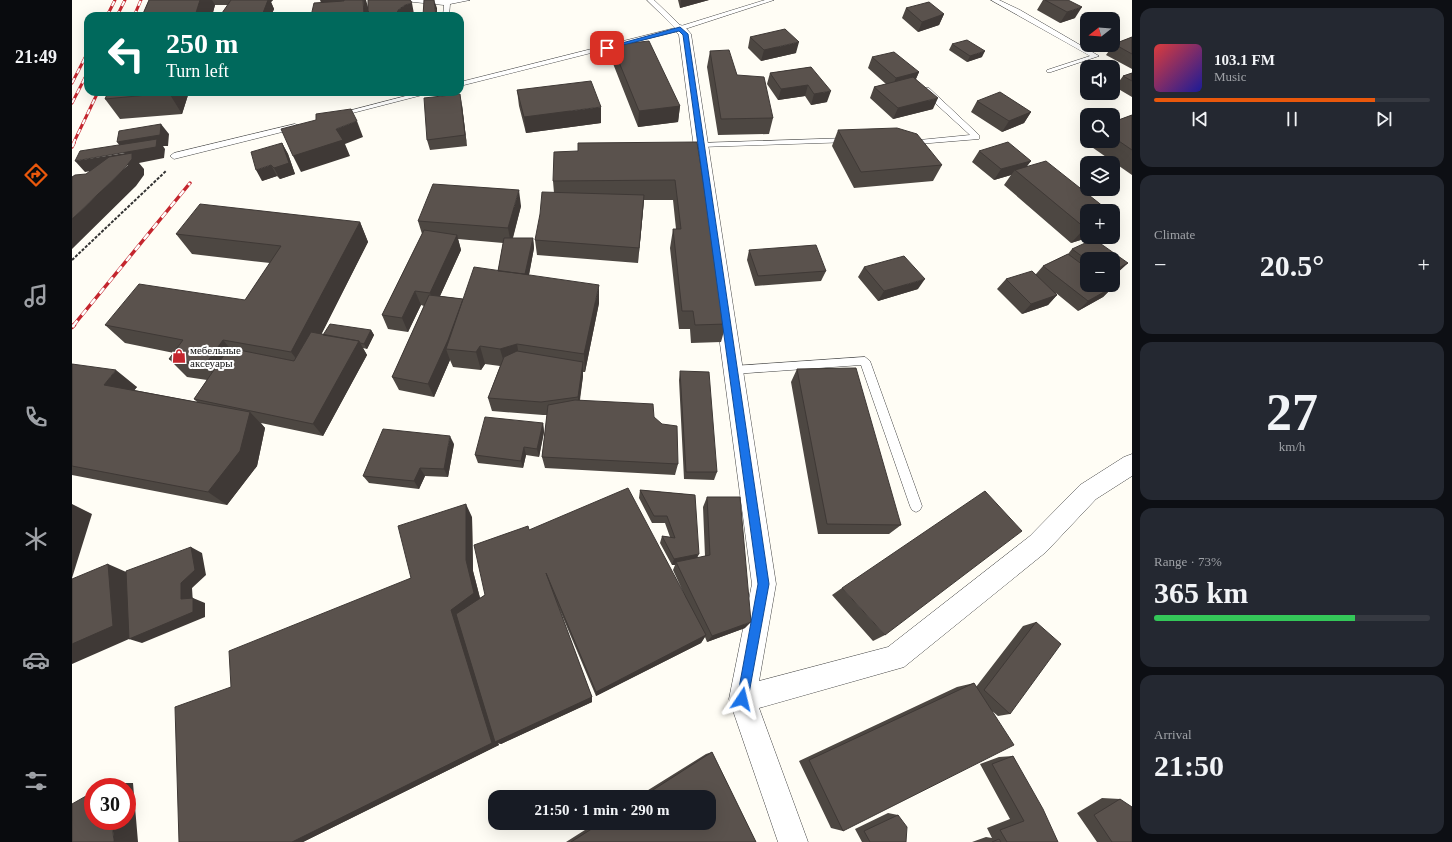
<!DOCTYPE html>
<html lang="en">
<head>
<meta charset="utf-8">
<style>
  body { margin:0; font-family:Georgia,serif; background:#242831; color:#f1f3f6; height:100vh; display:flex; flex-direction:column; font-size:15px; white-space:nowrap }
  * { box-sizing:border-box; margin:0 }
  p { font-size:13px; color:#9ea1a6 }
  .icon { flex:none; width:22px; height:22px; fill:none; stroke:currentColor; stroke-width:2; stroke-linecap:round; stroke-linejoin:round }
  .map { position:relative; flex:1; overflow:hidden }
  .sheet { display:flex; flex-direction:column; gap:8px; padding:8px; background:#0d0f14; width:320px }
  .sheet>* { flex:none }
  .guide { position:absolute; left:12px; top:12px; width:380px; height:84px; border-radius:12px; box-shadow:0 4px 16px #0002; background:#00695c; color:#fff; overflow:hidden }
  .needle { width:26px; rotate:253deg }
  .buttons { position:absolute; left:1008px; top:12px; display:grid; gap:8px }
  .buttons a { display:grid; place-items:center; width:40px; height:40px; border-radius:8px; background:#171b24; box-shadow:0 4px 16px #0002; font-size:20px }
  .speed { position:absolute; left:12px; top:778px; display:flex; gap:8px; font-size:20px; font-weight:700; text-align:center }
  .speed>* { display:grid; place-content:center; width:52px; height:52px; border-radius:50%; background:#171b24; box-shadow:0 4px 16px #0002; line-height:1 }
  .speed .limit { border:6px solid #d22; background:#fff; color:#111 }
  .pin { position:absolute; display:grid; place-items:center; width:34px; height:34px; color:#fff; margin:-17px; border-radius:8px; box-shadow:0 2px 6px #0006 }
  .me { position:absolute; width:44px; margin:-22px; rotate:10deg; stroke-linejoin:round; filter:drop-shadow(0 0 3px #0008) }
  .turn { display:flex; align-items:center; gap:14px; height:84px; padding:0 16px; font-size:18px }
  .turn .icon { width:52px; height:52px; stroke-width:2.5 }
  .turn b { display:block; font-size:28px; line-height:34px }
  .big { font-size:30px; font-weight:800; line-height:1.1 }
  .sheet .card { flex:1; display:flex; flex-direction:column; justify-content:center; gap:6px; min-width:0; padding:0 14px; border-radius:12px; background:#242831 }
  .sheet .dial { align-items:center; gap:0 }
  .dial b { font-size:52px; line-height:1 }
  .song { display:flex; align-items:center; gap:12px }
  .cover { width:48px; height:48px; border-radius:6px; background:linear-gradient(135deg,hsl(0 70% 55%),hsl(240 70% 35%)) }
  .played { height:4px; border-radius:2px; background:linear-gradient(90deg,#ea580c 80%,#363941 80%) }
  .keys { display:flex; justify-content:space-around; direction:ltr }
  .heat { display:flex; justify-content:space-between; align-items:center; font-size:22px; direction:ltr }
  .charge { height:6px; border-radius:3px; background:linear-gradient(90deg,#34c759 73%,#363941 0) }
  .trip { position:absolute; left:416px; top:790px; width:228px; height:40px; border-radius:12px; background:#171b24; box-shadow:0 4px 16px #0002; font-weight:800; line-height:40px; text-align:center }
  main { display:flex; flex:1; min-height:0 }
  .tab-bar { display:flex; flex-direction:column; width:72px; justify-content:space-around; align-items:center; background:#090b0e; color:#9ea1a6 }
  .tab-bar .icon { width:28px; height:28px }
  .tab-bar .on { color:#ea580c }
  .tab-bar b { font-size:18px; color:#f1f3f6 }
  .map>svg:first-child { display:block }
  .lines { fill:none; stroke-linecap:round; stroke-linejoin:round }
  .lane-casing { stroke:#444; stroke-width:1 }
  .street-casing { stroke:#444; stroke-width:1 }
  .path { stroke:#333; stroke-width:2; stroke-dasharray:3 1.5; stroke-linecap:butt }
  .lane { fill:#fff; fill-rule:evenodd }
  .street { fill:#fff; fill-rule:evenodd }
  .rail-far2-casing { stroke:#c4262e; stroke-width:3 }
  .rail-far1-casing { stroke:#c4262e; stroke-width:3.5 }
  .rail-casing { stroke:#c4262e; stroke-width:4.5 }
  .rail-far2 { stroke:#fff; stroke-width:2; stroke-dasharray:5.5; stroke-linecap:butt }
  .rail-far1 { stroke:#fff; stroke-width:2.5; stroke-dasharray:7; stroke-linecap:butt }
  .rail { stroke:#fff; stroke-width:3; stroke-dasharray:9; stroke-linecap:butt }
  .wall { fill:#4d4742; fill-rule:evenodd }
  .shaded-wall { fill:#3f3936 }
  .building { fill:#5a524d; stroke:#3f3936 }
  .route { fill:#1a73e8; stroke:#114b97 }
  .labels { text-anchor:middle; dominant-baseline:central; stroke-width:4; stroke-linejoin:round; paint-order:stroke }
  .poi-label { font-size:11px; fill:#111; stroke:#fff; text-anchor:start }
</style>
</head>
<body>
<main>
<nav class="tab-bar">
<b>21:49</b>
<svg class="icon on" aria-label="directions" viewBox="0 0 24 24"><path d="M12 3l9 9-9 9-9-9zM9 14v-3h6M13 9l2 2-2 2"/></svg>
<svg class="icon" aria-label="music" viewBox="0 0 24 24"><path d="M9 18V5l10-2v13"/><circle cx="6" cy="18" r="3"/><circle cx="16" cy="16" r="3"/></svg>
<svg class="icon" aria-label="phone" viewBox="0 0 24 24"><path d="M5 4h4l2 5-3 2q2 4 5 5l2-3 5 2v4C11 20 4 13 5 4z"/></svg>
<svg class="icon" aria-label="climate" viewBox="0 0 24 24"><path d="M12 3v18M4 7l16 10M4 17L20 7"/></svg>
<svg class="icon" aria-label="car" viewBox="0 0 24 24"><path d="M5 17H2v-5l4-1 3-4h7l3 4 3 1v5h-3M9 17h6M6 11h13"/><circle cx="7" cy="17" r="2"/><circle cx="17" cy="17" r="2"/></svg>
<svg class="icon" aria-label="filters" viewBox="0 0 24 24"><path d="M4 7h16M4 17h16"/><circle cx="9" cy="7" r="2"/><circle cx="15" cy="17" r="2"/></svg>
</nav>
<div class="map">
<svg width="1060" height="842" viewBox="0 0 1060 842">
  <rect width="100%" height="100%" fill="#fffdf5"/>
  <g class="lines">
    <defs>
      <path id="lane" d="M338,0H398L378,4L377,16H371L372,5L341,2Z
        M575,0H582L609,26L693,0H702L610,30L388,86V82L603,28Z
        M919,0H927L948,10L1027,56L979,72H975V70L1018,56Z
        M851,88H857L907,135V139L834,145L833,143L837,141L898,135L851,92Z
        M349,92H362L265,117L261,115Z
        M223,124L227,126L226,128L102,159L98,156L102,153Z
        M776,138H779V142L628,147L624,145L628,143Z
        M793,357L798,361L850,506L848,510L844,512L840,510L838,506L789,365L662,374L657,370L662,366Z"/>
      <path id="street" d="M608,25L612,26L619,34L704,584L687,681L816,647L958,536L1008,485L1052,457L1060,454V476L1024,499L974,552L832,667L687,708L736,842H706L657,699L680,584L607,35L602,29Z"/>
    </defs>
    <use href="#lane" class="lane-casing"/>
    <use href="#street" class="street-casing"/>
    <path class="path" d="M0,260L94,171"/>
    <use href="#lane" class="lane"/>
    <use href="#street" class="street"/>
    <defs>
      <path id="rail-far2" d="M35,16L43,0
        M45,16L53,0
        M62,16L69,0
        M0,83L16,52
        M0,103L16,72
        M1,144L26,92"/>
      <path id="rail-far1" d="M0,147L2,143
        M1,326L118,183"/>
      <path id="rail" d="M0,327L2,325"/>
    </defs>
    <use href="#rail-far2" class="rail-far2-casing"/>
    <use href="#rail-far1" class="rail-far1-casing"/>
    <use href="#rail" class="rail-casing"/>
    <use href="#rail-far2" class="rail-far2"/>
    <use href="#rail-far1" class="rail-far1"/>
    <use href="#rail" class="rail"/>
  </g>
  <path class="wall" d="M77,0H201L199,2L202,9L199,16H151L150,13L156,5H143L140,16H70Z
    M606,0H637L608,8Z
    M971,0H996L1003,18L988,23L965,10Z
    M296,7L342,14L335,16H297L296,11V16H239Z
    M834,8L872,14L867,25L846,32L830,18Z
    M678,37L724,53L689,61L676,48Z
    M1060,37V69L1034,55L1042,44Z
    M880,44L910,57L895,62L877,50Z
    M540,45L608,106L606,122L566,127L540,61Z
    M638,51L665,75L701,118L697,134L646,135L635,67Z
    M800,57L847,72L844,79L861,109L821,119L798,98L802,87L814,84L796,68Z
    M739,67L755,102L739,105L733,96L706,100L695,84L698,73Z
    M1060,73V97L1043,87L1051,76Z
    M445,90L529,123L454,133L447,106Z
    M36,92H117L110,114L48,119L33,99Z
    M905,101L959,112L952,123L930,132L899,112Z
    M390,105L395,146L358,150L355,140Z
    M1060,115V175L1014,143L1015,141H1041V122Z
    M766,130L870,165L861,181L782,188L760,146Z
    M625,142L654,324L649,342L619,343L618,329H607L598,248L601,229H604L601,200H572L566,263L465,255L463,240L482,193L481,181L506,151Z
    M210,143L216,154L223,174L208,179L205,176L190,181Z
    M907,151L959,161L955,166L1037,211L1015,237H1018L999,243L932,185L939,175L922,180L900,162Z
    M449,206L441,238H461L462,248L457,275L527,303L513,372H511V376L508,400L582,417L606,464L603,475L473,468L470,457L475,415H471L420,411L416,398L428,366L413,364L409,370L381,367L378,360L362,397L327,390L320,377L352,306L349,305L336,332L316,329L310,315L350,234L346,221ZM386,239L431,243L426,271L391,300V299L368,296L389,250Z
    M288,222L296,242L249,334L251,335L299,330L302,335L295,349L291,348L295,355L251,436L189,423L193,428L185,466L155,505L0,475V364L65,387L62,390L125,402L122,399L135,380L115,377L97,359L102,353L53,343L33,325L173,300L198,263L120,254L104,234Z
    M1000,249L1056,263L1045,273L1015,259V285L1041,287L1031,297L1006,311L984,293L985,295L976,305L950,314L925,289L934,279L964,274L971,266L996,254Z
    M677,250L754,271L749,281L683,286L675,260Z
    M792,267L846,289L806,301L786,277Z
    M725,369L829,525L817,534H746L719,382Z
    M608,371L645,472L642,480L612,479L607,380Z
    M471,423L472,432L467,457L454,455L451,468L406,463L403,455Z
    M382,444L376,477L353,476L347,489L297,483L291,476Z
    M568,490L623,495L625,558L633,556L631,507L635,497L673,628L635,642L633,637L629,643L524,696L484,601L520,697V702L429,744L426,743L427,745L231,842H107L159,687L339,578L400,517L401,571L408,598L413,595L457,530L613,596L601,570L603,565H600L588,543L590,536L598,537L593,523H580L567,498Z
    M770,588L813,635L801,641L760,595Z
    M964,622L938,714L926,716L919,710L771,831L759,828L727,761L885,687L902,683L904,687L951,626Z
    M640,752L684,842H494L524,823H637V797H565L634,754Z
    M941,756L986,842H900L914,837L920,838L915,828L938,819L908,764L927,757Z
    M1030,798L1048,799L1060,842H1025L1005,813Z
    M816,813L826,815L834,842H790L783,829Z"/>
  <path class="shaded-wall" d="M128,0H140L143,5L140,16H123Z
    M191,0H201L199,2L202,9L199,16H192L191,13Z
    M248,0H275L251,8Z
    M291,0H294L296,7V16H293L292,14Z
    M362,0L365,8V16H364Z
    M609,0H637L608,8Z
    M340,3L342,14L335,16H324L326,10L333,5Z
    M1010,7L1003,18L988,23L995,12Z
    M872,14L867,25L846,32L850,22Z
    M727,42L724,53L689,61L692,50Z
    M913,51L910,57L895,62L898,56Z
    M847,72L842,83L819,89L824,78Z
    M736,85L733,96L706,100L709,89Z
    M759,91L755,102L739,105L742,94Z
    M97,92H117L110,114L97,93Z
    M388,94L390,105L395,146L393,135Z
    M866,98L861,109L821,119L826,108Z
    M608,106L606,122L566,127L567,111Z
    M529,107V123L454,133L452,117Z
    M959,112L952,123L930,132L937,121Z
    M285,121L291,137L273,144L278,156L229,172L221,156L264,129Z
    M89,124L97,134L96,146H91L93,149L92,158L67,163L72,169V175L64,186L0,249V219L56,165L13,172L3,161L53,153L45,142Z
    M210,143L216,154L223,174L208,179L202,168Z
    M959,161L951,171L943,170L939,175L922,180L929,169Z
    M199,165L205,176L190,181L184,170Z
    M447,190L449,206L439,244L436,228Z
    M572,195L571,211L566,263L567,248Z
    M288,222L296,242L232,369L219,352Z
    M1015,227V237H1018L999,243L1013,228Z
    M385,235L389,250L363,307L358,293Z
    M461,238L462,248L454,290L452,279Z
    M1056,263L1045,273L1041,276V271Z
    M853,279L846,289L806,301L812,291Z
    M527,285V303L513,372L512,354Z
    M1041,287L1031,297L1006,311L1016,301Z
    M343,291L349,305L336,332L330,318Z
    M985,295L976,305L950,314L959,304Z
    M391,299L395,314L374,349L378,360L362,397L356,384Z
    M299,330L302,335L295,349L292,344Z
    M151,340L166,358L149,382L133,365Z
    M287,341L295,355L251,436L241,424Z
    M445,344L448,362L433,366L428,349Z
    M408,346L413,364L409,370L404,352Z
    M511,362V376L506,410V397Z
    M44,370L65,387L54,401L32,385Z
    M178,412L193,428L185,466L155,505L136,492Z
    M471,423L472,432L467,457L465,449Z
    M378,436L382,444L376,477L372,469Z
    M452,447L454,455L451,468L449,461Z
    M348,468L353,476L347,489L342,481Z
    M0,504L20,514L0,578Z
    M394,504L400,517L401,571L409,602L520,697V702L429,744L426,743L427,745L231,842H220L379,610L394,560Z
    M119,547L130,553L134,575L120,588L121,604L109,599V583Z
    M627,554L624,560L604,562L603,565H600L602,559Z
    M36,564L61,575L67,634L121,598L133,603V617L70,643L57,639L0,664V644Z
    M679,622L673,628L635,642L640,636Z
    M634,635L629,643L524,696V692Z
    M37,783H61L66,842H42L40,821H55V787H38Z"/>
  <path class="building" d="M77,0H128L123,16H70Z
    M159,0H196L191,13H150Z
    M272,0H291L292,14L278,15V16H239L242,3L272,1Z
    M296,0H338L340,3L333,5L326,10L324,16H301L296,11Z
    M352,0H362L364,16H351Z
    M973,0H996L1010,7L995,12Z
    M857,2L872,14L850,22L834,8Z
    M713,29L727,42L692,50L678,37Z
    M1060,37V54L1042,44Z
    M895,40L913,51L898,56L880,44Z
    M577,41L608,106L567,111L540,45Z
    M657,50L665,75L692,77L701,118L649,119L638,51Z
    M822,52L847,72L824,78L800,57Z
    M739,67L759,91L742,94L736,85L709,89L698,73Z
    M1060,73V81L1051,76Z
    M841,77L866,98L826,108L802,87Z
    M519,81L529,107L452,117L445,90Z
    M36,92H97V93L33,99Z
    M928,92L959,112L937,121L905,101Z
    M388,94L393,135L355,140L352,98Z
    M279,109L285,121L264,129L271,140L221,156L209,129L244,120V114Z
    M1060,115V150L1041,137V122Z
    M89,124L88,135L45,142L47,131Z
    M825,128L845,134L870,165L789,172L766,130Z
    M85,139L84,147L3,161L8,151Z
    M625,142L654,324L623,325L621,311H610L601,229H609L603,180L481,181L482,152L506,151V143Z
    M936,142L959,161L929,169L907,151Z
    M210,143L217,163L202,168L199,165L184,170L179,152Z
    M60,153V159L51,170L0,219V177L3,175L14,174L37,157Z
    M974,161L1037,211H1015V227L1013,228L943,170Z
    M361,184L447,190L436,228L346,221Z
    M470,192L572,195L567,248L463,240L468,214Z
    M128,204L288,222L219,352L151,340L133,365L97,359L111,340L33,325L67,284L173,300L209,246L104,234Z
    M1041,214L1045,217L1041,219Z
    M352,230L385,235L358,293L343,291L330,318L310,315Z
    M432,238H461L453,274L426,271Z
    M1022,239L1056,263L1041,271V259H1015V260L1000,249Z
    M744,245L754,271L686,276L677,250Z
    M996,254L1015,268V285H1038L1041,287L1016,301L971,266Z
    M832,256L853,279L812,291L792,267Z
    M402,267L527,285L512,354L445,344L428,349L408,346L404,352L374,349Z
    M960,271L985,295L959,304L934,279Z
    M357,295L391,299L376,340L356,384L320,377Z
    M258,324L299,330L292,344L288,343L287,341L251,335Z
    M239,332L287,341L241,424L122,399L157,348L222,361Z
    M445,351L511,362L506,397L469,402L416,398L432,357Z
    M0,364L44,370L32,385L178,412L168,451L136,492L0,466Z
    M784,368L829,525L755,524L725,369Z
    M608,371L637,372L645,472H614Z
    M503,400L581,404L582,417L590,424L605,426L606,464L470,457L476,405Z
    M413,417L471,423L465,449L452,447L449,461L403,455Z
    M311,429L378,436L372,469L348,468L342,481L291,476Z
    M556,488L634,635L524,692L474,573L520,697L423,742L384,614L413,595L402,545L456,526L457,530Z
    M568,490L623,495L627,554L602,559L590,536L603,538L595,516H582Z
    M913,491L950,531L813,635L770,588Z
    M635,497H668L679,622L640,636L604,562L638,555Z
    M394,504V560L402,593L379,610L420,743L220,842H107L103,707L159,687L157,651L339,578L326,526Z
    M119,547L123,570L109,583V599L121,598V612L57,639L54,571Z
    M36,564L41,626L0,644V579Z
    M964,622L989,644L938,714L912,690Z
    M902,683L942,745L771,831L737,760Z
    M640,752L684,842H499L529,823H637V797H570Z
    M941,756L971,809L986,842H935L928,830L952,821L920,764Z
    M37,783L38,787H30Z
    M21,792V821H40L42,842H0V804Z
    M1048,799L1060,807V842H1040L1022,815Z
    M826,815L835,827L834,842H798L792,831Z
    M927,839L929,842H920Z"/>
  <path class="route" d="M608,27L616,34L697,584L676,699L675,703L670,704L666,703L665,699L686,584L611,35L607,31L535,49L532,48Z"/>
  <defs>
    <symbol id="shop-bare" viewBox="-9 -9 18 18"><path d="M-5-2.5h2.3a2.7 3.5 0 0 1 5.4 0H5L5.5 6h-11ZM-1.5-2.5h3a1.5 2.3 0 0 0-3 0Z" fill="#c4262e" stroke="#fff" stroke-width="2.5" paint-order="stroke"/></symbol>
  </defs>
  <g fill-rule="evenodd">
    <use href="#shop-bare" x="97" y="346" width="20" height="20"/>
  </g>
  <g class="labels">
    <g class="poi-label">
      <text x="118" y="350">мебельные<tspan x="118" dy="13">аксеуары</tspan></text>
    </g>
  </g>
</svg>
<div class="buttons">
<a><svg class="needle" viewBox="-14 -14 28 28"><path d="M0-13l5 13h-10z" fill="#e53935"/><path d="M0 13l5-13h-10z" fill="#9ea1a6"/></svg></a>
<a><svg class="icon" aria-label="sound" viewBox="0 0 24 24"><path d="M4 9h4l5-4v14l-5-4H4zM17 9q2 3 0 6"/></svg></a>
<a><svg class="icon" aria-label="search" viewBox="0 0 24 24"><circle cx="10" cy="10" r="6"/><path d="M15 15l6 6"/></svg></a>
<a><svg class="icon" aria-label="layers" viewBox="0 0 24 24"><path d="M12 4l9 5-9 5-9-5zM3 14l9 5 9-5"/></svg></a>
<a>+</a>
<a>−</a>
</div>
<div class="speed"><div class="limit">30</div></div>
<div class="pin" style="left:535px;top:48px;background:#d93025"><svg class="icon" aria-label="arrive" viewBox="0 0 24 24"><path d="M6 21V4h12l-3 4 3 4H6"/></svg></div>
<svg class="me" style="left:670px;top:699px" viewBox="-20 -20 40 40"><path d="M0-17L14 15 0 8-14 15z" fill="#1a73e8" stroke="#fff" stroke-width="4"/></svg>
<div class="trip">21:50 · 1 min · 290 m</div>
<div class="guide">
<div class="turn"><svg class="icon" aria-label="left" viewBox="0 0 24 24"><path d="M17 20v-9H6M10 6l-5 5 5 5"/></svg><div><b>250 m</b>Turn left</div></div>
</div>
</div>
<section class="sheet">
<div class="card">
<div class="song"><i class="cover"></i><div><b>103.1 FM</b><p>Music</p></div></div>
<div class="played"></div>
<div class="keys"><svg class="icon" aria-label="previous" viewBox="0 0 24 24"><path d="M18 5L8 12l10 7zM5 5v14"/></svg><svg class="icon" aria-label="pause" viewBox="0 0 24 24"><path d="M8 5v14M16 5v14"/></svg><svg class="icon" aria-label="next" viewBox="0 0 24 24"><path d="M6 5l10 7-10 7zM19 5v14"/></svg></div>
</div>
<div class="card"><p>Climate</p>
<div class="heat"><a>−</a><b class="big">20.5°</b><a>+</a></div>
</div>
<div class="card dial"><b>27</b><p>km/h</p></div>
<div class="card"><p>Range · 73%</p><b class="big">365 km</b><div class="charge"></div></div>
<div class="card"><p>Arrival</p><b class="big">21:50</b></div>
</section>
</main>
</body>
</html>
